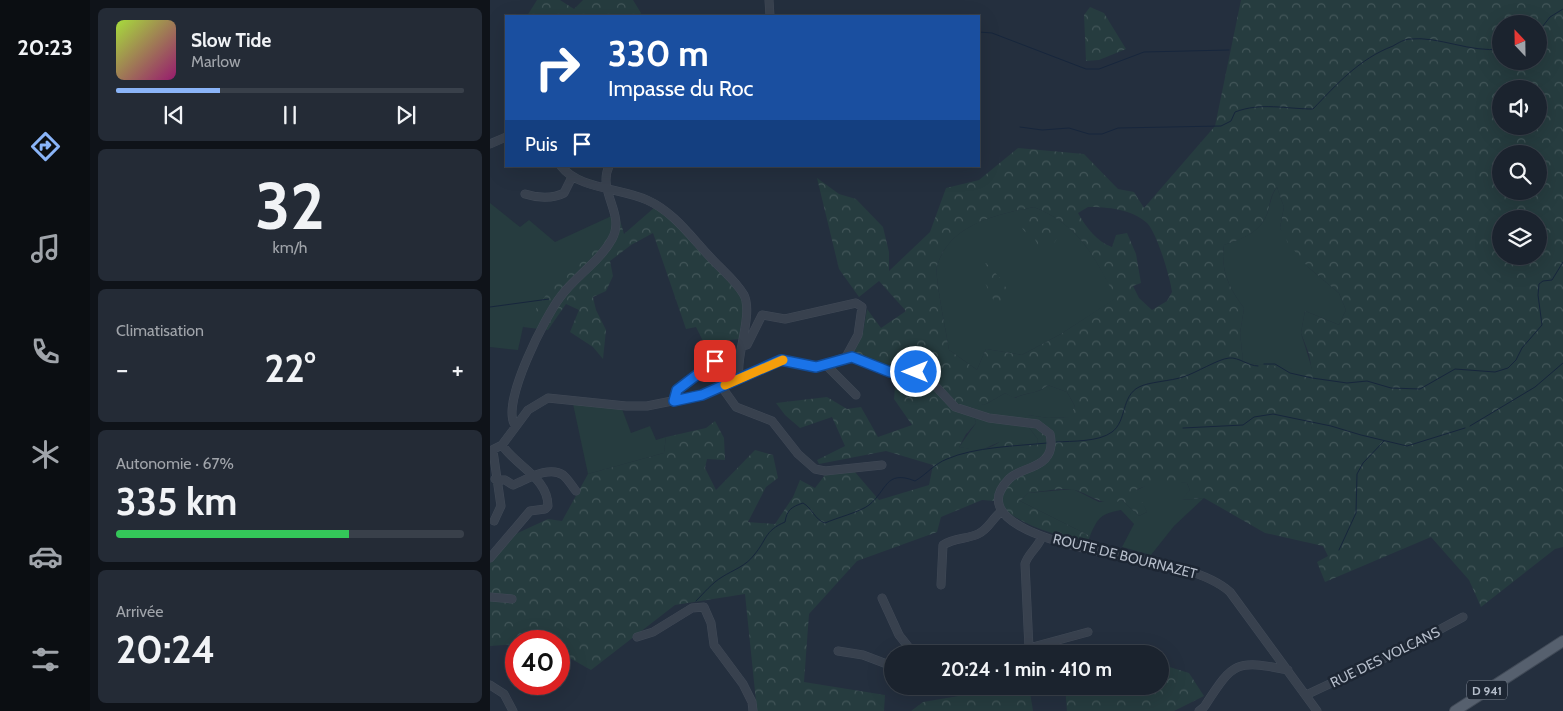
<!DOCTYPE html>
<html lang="fr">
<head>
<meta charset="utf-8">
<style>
  body { margin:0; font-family:Cabin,sans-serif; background:#242b36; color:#f1f3f6; height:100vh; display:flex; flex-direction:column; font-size:19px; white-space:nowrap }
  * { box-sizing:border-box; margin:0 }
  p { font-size:16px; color:#a0a4aa }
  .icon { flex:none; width:28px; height:28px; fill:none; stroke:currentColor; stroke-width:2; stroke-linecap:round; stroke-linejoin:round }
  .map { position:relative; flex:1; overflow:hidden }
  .side { display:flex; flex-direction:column; gap:8px; padding:8px; background:#0f1319; width:400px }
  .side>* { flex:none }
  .guide { position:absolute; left:15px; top:15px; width:475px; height:152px; border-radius:0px; box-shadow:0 5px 20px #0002,0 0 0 1px #39404a; background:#1a4fa0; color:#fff; overflow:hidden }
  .needle { width:32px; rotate:338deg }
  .controls { position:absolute; left:1002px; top:15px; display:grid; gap:10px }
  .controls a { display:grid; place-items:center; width:55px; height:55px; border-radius:50%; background:#1b232e; box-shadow:0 5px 20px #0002,0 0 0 1px #39404a; font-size:25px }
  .speed { position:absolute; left:15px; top:630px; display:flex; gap:10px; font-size:25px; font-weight:700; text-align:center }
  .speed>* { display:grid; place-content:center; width:65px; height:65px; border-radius:50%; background:#1b232e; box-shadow:0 5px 20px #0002,0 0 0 1px #39404a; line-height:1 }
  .speed .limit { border:8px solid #d22; background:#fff; color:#111 }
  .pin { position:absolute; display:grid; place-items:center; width:42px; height:42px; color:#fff; margin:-21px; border-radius:10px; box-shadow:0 2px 8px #0006 }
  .me { position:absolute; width:55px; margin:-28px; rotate:270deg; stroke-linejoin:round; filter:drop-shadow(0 0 4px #0008) }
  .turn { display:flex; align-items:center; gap:18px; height:105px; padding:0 20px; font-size:22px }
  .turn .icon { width:65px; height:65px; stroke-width:2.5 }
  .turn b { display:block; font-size:35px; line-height:42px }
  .then { display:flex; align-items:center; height:48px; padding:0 20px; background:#0003; gap:10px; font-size:19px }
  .big { font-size:38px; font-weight:800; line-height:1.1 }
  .side .tile { flex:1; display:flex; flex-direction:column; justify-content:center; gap:8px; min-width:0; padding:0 18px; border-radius:8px; background:#242b36 }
  .side .dial { align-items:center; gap:0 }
  .dial b { font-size:65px; line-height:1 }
  .song { display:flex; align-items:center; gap:15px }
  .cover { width:60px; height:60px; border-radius:8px; background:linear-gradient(135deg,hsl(80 70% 55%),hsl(320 70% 35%)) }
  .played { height:5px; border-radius:2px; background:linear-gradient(90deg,#8ab4f8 30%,#39404a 30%) }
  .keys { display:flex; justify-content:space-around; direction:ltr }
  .heat { display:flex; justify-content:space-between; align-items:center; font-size:28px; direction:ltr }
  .charge { height:8px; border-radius:4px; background:linear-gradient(90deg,#34c759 67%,#39404a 0) }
  .trip { position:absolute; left:394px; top:645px; width:285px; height:50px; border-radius:25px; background:#1b232e; box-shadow:0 5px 20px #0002,0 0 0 1px #39404a; font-weight:800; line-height:50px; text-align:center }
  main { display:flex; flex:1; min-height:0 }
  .dock { display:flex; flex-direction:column; width:90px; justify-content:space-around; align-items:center; background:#0b0e12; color:#a0a4aa }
  .dock .icon { width:35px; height:35px }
  .dock .selected { color:#8ab4f8 }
  .dock b { font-size:22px; color:#f1f3f6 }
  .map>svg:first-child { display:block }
  .grass { fill:#263c3f }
  .forest { fill:url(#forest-crowns); fill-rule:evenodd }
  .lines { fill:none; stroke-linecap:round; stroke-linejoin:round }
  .stream { stroke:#17263c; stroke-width:1 }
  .minor-casing { stroke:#414a57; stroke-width:9 }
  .major-casing { stroke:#414a57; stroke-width:12 }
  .minor { stroke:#38414e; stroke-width:8 }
  .major { stroke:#56606e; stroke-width:10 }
  .route-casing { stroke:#114b97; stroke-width:12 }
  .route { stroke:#1a73e8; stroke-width:9 }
  .slow { stroke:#f59e0b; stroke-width:9 }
  .labels { text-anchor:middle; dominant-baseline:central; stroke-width:5; stroke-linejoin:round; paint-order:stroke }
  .shield { fill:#1d2633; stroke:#878f9c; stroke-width:1 }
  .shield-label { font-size:12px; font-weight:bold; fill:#b4bcc9 }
  .street-label { font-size:14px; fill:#b4bcc9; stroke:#1d2633 }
</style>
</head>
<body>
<main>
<nav class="dock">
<b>20:23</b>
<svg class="icon selected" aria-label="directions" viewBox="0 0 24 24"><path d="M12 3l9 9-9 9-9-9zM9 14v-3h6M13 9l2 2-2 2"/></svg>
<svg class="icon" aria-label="music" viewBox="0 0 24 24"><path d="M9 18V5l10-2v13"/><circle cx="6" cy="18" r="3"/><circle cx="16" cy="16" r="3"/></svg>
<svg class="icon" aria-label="phone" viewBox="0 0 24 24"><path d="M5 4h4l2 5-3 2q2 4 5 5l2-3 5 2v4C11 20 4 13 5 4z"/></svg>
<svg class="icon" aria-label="climate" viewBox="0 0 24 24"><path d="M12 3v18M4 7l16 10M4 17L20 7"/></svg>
<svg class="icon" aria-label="car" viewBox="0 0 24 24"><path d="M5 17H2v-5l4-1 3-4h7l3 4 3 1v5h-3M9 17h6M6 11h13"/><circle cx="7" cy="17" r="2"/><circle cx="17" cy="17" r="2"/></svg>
<svg class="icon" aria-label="filters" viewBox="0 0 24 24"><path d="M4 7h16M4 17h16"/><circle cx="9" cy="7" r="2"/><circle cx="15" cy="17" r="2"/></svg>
</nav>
<section class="side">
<div class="tile">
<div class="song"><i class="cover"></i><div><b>Slow Tide</b><p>Marlow</p></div></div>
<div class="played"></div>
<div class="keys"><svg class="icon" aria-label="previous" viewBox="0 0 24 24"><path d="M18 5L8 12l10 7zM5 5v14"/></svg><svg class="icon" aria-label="pause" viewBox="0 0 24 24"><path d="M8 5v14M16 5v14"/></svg><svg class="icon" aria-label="next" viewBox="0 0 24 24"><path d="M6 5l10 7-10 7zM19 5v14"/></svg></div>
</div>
<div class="tile dial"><b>32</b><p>km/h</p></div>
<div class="tile"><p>Climatisation</p>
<div class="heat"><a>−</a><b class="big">22°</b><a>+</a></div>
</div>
<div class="tile"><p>Autonomie · 67%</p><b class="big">335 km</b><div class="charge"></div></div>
<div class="tile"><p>Arrivée</p><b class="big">20:24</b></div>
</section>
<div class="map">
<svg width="1073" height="711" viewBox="0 0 1073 711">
  <defs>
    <pattern id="forest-crowns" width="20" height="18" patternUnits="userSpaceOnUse" patternTransform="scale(1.25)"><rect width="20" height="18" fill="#263c3f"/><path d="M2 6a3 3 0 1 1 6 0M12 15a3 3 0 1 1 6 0" fill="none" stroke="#435659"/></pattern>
  </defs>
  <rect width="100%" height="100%" fill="#242f3e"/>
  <path class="grass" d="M787,187L794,207L790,228L818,267L849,293L856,310L849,325L815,311L811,333L823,372L753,362L750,333L754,308C739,289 730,269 734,245C748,240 765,235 774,220C781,209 779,197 787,187Z
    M0,203L30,227L39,220L65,242L128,213L132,227L123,229L33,327L28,350L0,347Z
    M544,207C590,225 604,257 627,298L571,334L532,355L496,349L487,370L459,350C457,336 444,275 447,266C459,224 507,214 544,207Z
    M558,385L577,392L585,406L580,417L558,418L537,415V425L548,439L547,446L512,441L489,451L469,447L486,423L481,406L496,404L515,393L525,398C537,392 548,394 558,385Z
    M83,404L132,409L141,433L160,426L166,440L176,437L174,453L98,474Z
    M681,480L697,483L700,490L692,500L714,498L684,526L661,555L632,547L644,524L631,510C611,514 608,517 600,536L530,501L538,493L583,489L609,502L632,500L649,516L657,512L645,491L661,483Z"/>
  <path class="forest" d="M47,0H70L84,9L93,0H143L151,13L149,16H37Z
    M751,0H1073V547L1065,549L991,607L979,580L941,537L835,582L827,562L838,556L833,546L775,533L714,498L691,500L700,490L697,483C677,480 663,482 646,490L657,512L649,516L632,500C613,508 602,495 585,490C574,487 550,492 538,493L530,501L600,536L597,543C564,534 529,526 505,501L492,500L451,517L447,532L367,561L319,614L314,682L395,695L394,711H267L255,594L185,605L101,670L69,652V641H26V644L0,646V556L17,538L58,519L72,521L98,474L174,453L176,437L216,428L225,421L234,438L235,460L217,459L215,468L226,490L265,450L283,455L288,478L276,487L258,522L285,524L303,497L310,480L325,488L335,475L365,472L389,500L439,485L443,465L396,451L329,464L327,460L355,446L342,417L310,428L295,415L286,403L337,397L357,409L371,407L388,437L422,425L404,399L406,375L374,356L363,352L373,332L377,309L391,328L416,311L389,281L369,297L349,269L327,178L349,194L366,199L393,227L399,252V271L440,232L456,188L489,180L528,148L594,154L628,189L644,192L654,208L725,126ZM1011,24H1049V61H1011ZM1011,89H1049V126H1011ZM1011,154H1049V191H1011ZM787,187L794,207L790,228L798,243L818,267L849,293L856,310L849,325L815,311L811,333L819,354L822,371L753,362L750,333L754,308C739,289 730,269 734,245C749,240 765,235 774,220C781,210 778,197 787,187ZM544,207C591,226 604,257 626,298L571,334L532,355L496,349L487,370L459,350C457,336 444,275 447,266C459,224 508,214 544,207ZM598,207C618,207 641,209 657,223C667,233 680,277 682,292L677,301L662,310L649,298L643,286L651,283L646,254L637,233L626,235L622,247C606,241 596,227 588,213ZM1011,219H1049V256H1011ZM558,385L577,392L585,406L579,417L558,418L537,415V425L548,439L547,446L528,443L525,435L518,432C506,451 489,451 469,447L476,434L486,423L481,407L496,404L515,393L524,398C537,392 548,394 558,385Z
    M600,7L614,13L636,49L609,60L596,61L594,15Z
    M165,207C183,221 250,281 254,302C257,311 253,331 249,339L240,340L220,355L206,327L196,329L163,233L141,245L120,261L123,276L116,291L103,297L106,310L116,330L113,359L103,347L80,332L89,310L76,304L58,330L33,327C55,297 95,235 132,227L134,234Z
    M546,216L569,229L568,237L562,246H548L543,235C533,234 532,228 529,219Z
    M496,263L510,278L523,299L505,307C502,289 492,287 492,266Z
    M670,664L699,673L714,696L684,711H577L575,686H670Z
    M511,686H539L543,711H421L433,702L492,692Z"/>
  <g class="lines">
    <path class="stream" d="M1049,31L1060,17L1073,9
      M489,32L502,33L596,69H609L654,52L739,50
      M530,127L552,130L579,128L599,134H612L628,128L731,126L741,121L745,112C771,102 796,109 823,109C847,84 869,59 903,46C908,43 915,39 920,39C949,36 980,53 1011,49
      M0,307L59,299
      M774,364H785L800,373L822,378L857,383L877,381L901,388L930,389L965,369L1005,372L1018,368L1026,360L1032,348L1052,325L1048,295L1049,284L1053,281L1062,280L1073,262
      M980,426L1045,387L1073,363
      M693,428L753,425L764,417L783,414L841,426L871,435L917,446L975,428
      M566,442C582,441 609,442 622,432C637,421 631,396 649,387C658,382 681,381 693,377C706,373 728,359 739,358C749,357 758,366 768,366
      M849,550L866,513L867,474L873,463L894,441
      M206,601C214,593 222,583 232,577C243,570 256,566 264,555C277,540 274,531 295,522C297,510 301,507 313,503C322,508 325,520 335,523C346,518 370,512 379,505C397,491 395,469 425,481C437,474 444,464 457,459C484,447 527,446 557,443"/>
    <defs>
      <path id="minor" d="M279,0L280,16
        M0,144L16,137
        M71,166C88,189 131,188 157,200C184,212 201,237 221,258C232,270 246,281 254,295C264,315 243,364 250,377
        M35,194C47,198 63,199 74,193L82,177
        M253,346L257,345L272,315L295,319L366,303L372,307L368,335L356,357
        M336,365L366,395
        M231,386L246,407L282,421L308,454L325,469L335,471L392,465
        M184,401L187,390L225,361
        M25,425C10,404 56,315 71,296C86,276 110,261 122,239C136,214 107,192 119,166
        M0,451L12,445L38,410L58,398L136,406H157L212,395L286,361H301L326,367L356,357L371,359L400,372H426L438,378L465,407L499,418L547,424L560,434C562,443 562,452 555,459C546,469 529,469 519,479C478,520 567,542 593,548C635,559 709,564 740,592L827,711
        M3,451L11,506L4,521
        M5,479L15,480L23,485C36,480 59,465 73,475C78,479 82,486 86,491
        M0,558L40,511L55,509L58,506C58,478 26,466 12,445
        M451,585L453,545C464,538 477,539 488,534C499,529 503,517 512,511
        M0,597L22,599
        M392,598L409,635L424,654
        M147,637L163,632L202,608L214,607L221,623L224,645L253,684L262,702L263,711
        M539,648L598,632
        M348,651L373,655L402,666
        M525,654L539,648L535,564C538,553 549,547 552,536
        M0,685L14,694L23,711
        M816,695L910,651L973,617
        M709,711L714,707C743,663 744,659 798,670"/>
      <path id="major" d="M965,711L1073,641"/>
    </defs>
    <use href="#minor" class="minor-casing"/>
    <use href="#major" class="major-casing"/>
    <use href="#minor" class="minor"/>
    <use href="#major" class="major"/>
  </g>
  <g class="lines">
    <defs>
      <path id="route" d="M225,361L187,390L184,401L212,395L291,360L326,367L362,357L400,372H426"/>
    </defs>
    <use href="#route" class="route-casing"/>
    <use href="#route" class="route"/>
    <path class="slow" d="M235,385L293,360"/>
  </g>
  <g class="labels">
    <rect class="shield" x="977" y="680.5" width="40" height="19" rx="4"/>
    <g class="shield-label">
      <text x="997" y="690">D 941</text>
    </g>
    <g class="street-label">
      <text transform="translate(635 556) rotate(14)">ROUTE DE BOURNAZET</text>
      <text transform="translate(895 657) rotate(-26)">RUE DES VOLCANS</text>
    </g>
  </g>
</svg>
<div class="controls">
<a><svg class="needle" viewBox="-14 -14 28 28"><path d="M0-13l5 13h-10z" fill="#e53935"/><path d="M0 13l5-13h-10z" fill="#a0a4aa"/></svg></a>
<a><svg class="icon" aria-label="sound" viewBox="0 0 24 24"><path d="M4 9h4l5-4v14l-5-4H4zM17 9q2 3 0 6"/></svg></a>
<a><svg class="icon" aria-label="search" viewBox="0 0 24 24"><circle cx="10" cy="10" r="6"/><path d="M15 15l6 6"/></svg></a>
<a><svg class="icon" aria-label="layers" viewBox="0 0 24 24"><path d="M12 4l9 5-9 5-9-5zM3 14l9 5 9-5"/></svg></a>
</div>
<div class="speed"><div class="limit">40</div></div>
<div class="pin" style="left:225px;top:361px;background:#d93025"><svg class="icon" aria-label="arrive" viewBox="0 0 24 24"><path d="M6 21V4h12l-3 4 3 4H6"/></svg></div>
<svg class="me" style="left:426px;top:372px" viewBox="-20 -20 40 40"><circle r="17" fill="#1a73e8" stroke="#fff" stroke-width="3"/><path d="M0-11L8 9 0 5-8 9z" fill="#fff"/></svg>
<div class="trip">20:24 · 1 min · 410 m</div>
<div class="guide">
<div class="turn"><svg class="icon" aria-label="right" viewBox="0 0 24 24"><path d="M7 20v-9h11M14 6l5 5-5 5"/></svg><div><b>330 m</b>Impasse du Roc</div></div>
<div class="then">Puis<svg class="icon" aria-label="arrive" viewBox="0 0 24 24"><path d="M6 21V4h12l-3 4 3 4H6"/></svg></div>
</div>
</div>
</main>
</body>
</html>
